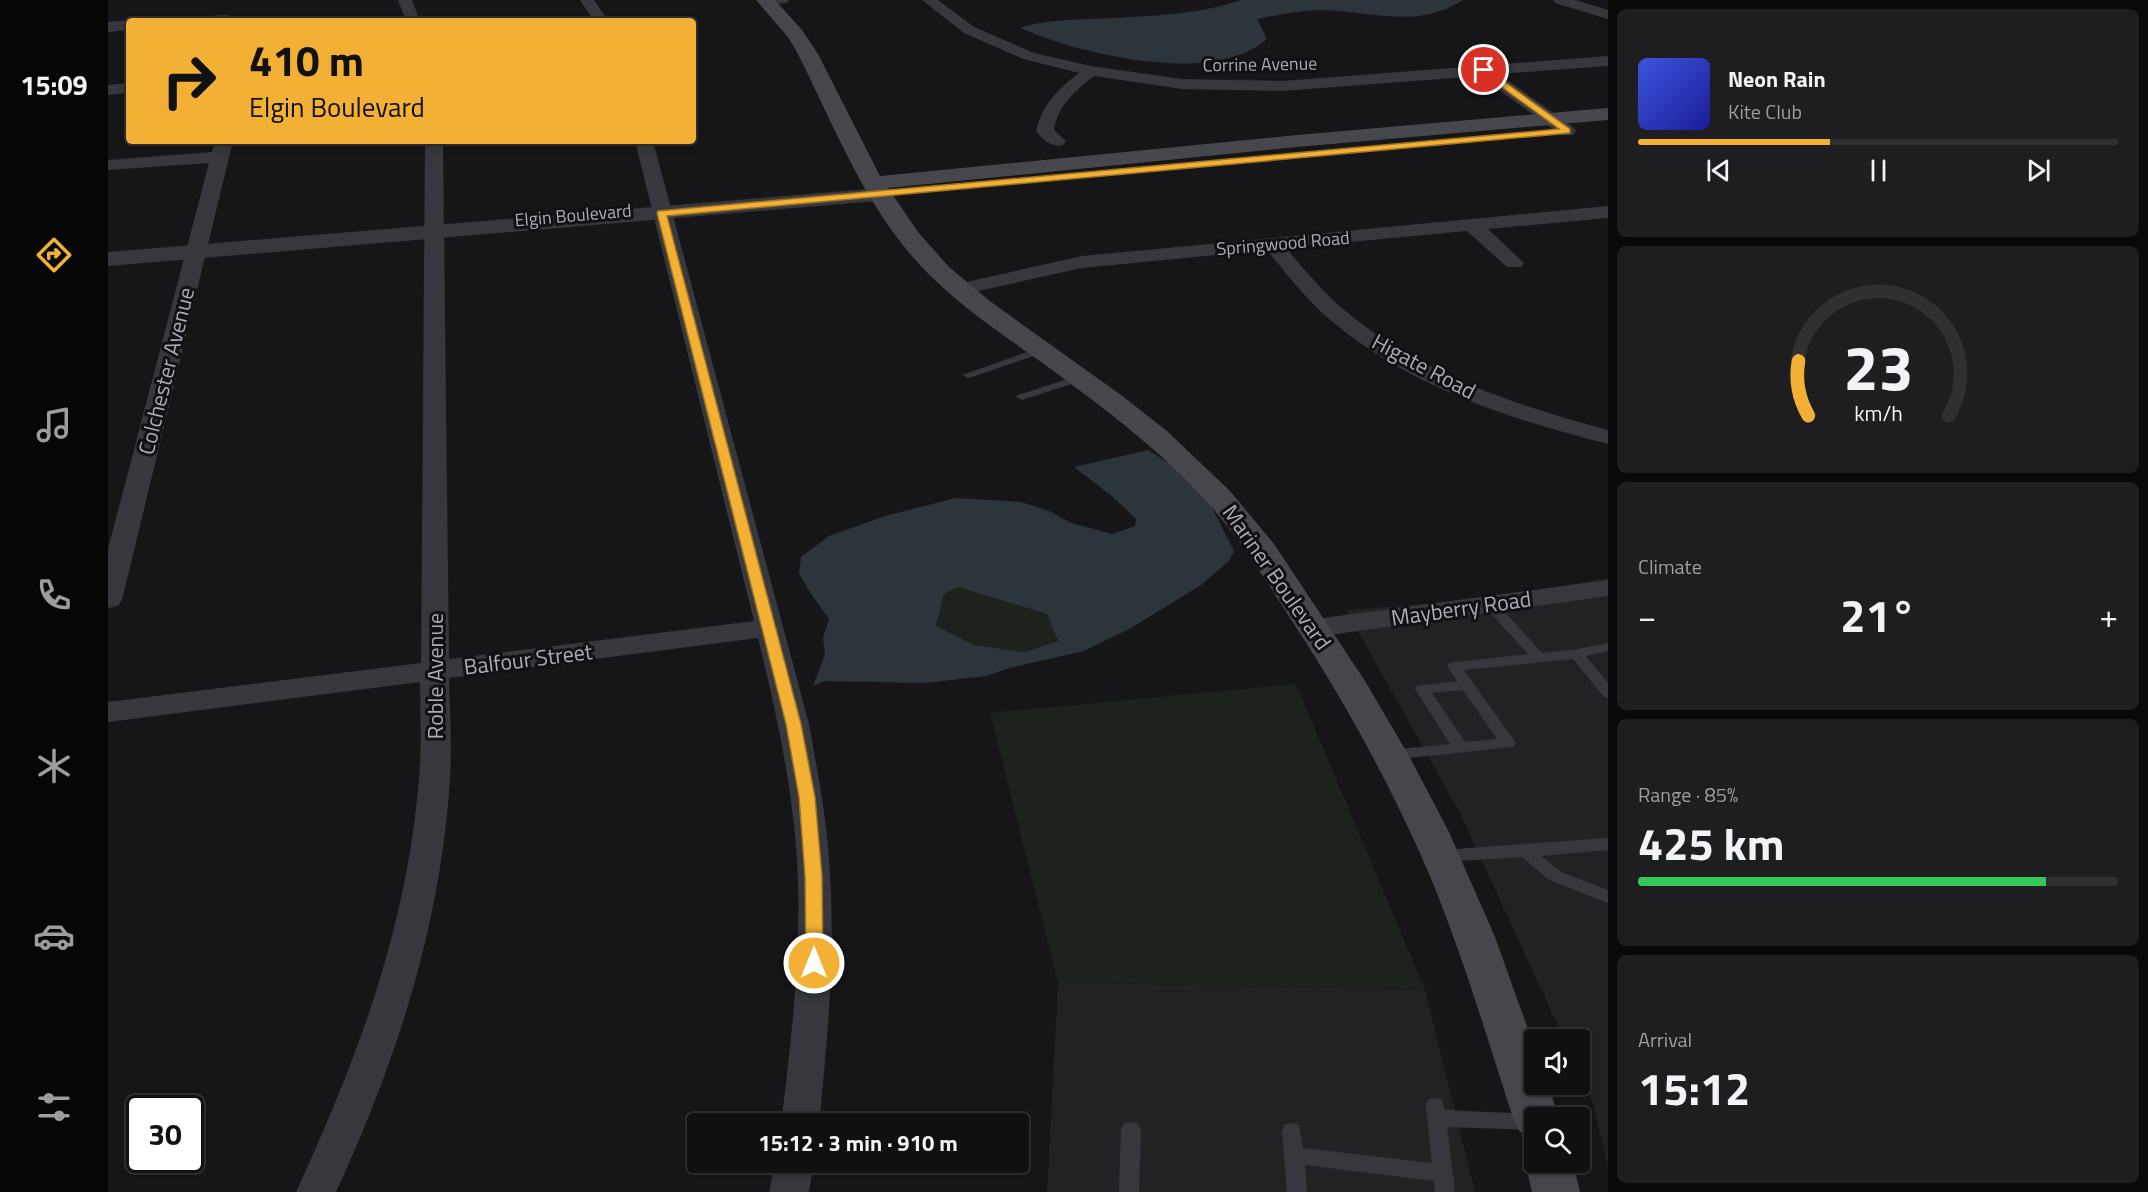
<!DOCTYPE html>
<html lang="en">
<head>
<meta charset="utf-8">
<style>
  body { margin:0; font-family:"Titillium Web",sans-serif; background:#1e1e20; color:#f1f3f6; height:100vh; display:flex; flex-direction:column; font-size:22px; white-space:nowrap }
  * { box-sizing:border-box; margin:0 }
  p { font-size:20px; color:#9c9d9f }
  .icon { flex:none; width:33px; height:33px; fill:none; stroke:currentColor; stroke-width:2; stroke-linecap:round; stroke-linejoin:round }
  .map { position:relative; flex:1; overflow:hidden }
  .drawer { display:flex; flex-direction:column; gap:9px; padding:9px; background:#09090a; width:540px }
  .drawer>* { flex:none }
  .guide { position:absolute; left:18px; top:18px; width:570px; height:126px; border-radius:6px; box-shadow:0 3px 9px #0003,0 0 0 2px #303032; background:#f2b134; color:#111; overflow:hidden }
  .controls { position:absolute; left:1416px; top:1029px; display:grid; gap:12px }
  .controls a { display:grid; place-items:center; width:66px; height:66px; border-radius:6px; background:#101012; box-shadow:0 3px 9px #0003,0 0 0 2px #303032; font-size:30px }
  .speed { position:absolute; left:18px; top:1095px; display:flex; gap:12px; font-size:30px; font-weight:700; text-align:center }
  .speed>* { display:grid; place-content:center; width:78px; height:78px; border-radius:50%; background:#101012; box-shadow:0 3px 9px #0003,0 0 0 2px #303032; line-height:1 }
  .speed .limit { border:3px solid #111; border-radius:9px; background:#fff; color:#111 }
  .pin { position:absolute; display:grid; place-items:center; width:51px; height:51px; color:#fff; margin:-26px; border:3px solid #fff; border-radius:50%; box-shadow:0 2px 6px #0007 }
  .me { position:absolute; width:66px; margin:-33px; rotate:0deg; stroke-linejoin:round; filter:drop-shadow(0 0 4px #0008) }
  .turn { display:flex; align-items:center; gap:21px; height:126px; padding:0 24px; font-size:27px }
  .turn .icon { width:78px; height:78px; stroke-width:2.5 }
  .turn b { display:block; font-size:42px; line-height:51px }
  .big { font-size:45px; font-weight:700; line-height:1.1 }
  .drawer .tile { flex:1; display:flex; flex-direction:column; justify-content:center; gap:9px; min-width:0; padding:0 21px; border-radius:9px; background:#1e1e20 }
  .drawer .dial { align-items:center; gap:0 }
  .dial svg { height:156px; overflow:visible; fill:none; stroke:#303032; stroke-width:7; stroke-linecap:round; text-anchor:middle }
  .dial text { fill:#f1f3f6; stroke:none }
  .song { display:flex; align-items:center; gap:18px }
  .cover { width:72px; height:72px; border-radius:9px; background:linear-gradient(135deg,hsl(230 70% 55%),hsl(240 70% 35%)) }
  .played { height:6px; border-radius:3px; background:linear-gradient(90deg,#f2b134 40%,#303032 40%) }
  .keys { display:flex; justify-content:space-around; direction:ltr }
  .heat { display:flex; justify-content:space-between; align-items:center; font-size:33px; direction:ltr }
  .charge { height:9px; border-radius:4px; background:linear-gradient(90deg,#34c759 85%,#303032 0) }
  .trip { position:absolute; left:579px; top:1113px; width:342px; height:60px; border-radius:6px; background:#101012; box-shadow:0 3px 9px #0003,0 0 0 2px #303032; font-weight:700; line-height:60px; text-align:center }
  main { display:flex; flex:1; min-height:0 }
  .tab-bar { display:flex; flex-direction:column; width:108px; justify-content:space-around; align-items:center; background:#060607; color:#9c9d9f }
  .tab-bar .icon { width:42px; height:42px }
  .tab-bar .active { color:#f2b134 }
  .tab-bar b { font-size:27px; color:#f1f3f6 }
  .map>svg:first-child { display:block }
  .built { fill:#222225 }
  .green { fill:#1c231d }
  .water { fill:#2c353c; fill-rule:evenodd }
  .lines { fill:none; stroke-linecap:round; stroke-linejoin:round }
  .service { fill:#37383d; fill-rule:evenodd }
  .minor { fill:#37383d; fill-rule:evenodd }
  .tertiary { fill:#37383d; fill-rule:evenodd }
  .secondary { fill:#45474d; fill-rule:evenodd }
  .route { fill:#f2b134; stroke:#9d7322; stroke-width:1.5 }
  .labels { text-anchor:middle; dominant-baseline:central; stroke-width:6; stroke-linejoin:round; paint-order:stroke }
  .far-street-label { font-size:18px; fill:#a8adb8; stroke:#111113 }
  .street-label { font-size:22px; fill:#a8adb8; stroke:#111113 }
</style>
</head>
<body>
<main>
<nav class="tab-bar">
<b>15:09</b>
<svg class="icon active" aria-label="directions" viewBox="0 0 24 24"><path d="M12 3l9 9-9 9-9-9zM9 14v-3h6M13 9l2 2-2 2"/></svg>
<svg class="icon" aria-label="music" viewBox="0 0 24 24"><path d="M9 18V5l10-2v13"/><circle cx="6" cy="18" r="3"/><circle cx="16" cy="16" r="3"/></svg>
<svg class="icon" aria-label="phone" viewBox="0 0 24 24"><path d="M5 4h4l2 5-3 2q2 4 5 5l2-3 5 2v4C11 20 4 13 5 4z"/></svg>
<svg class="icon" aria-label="climate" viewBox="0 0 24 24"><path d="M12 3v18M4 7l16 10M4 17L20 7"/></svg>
<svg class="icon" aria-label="car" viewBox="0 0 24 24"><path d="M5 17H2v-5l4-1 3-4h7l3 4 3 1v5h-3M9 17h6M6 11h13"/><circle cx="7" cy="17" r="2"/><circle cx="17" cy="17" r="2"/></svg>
<svg class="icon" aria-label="filters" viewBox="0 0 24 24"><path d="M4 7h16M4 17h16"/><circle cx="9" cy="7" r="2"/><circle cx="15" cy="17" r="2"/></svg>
</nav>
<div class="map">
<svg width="1500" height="1192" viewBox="0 0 1500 1192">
  <rect width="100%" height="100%" fill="#161618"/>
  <path class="built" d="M1500,578V1166L1484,1101L1472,1074V1040L1456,1039L1352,813L1238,610L1372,600Z
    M950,982L1317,990L1367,1192H939Z"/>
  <path class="green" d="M850,587L940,614L950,641L916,652L866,645L828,626L836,594Z
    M1188,684L1317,990L950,982L882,713Z"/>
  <path class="water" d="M1133,0H1355C1308,30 1266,11 1214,10C1193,10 1170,15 1149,19L1159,39C1105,87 972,54 912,28C937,20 960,20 986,19C1034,16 1087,16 1133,0Z
    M1040,450L1078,474L1097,494L1126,551L1121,561L1093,585L1023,628L976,651L902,668L878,676L817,683L717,681L705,686L717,655L715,638L721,619L701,591L691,573L693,557L721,536L777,516L848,498L913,502L941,511L963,523L1004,534L1027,526L1028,519L1004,496L966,467ZM850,587L939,614L950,641L916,652L866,645L828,626L836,594Z"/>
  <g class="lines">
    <path class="service" d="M933,347L937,348V352L864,377L860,378L854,375Z
      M972,375L976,376V380L914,400L908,397L910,395Z
      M1382,600L1387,601L1434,653L1469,649L1500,643V651L1478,656L1500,683V698L1495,696L1465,659L1356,670L1405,739L1408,743L1405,747L1282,760L1277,759L1274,755L1277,751L1282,750L1342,744L1307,689L1309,686L1349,681L1339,666L1341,663L1420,654L1377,607L1375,604L1377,601ZM1355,690L1389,739L1357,742L1324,693Z
      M1500,838V850L1433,856L1453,872L1500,890V903L1441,880L1414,857L1333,862L1327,860L1325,856L1327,852L1333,850Z
      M1327,1098L1334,1100L1337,1110L1426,1114L1433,1118H1426V1130L1339,1127L1347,1192H1327L1326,1181L1197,1165L1199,1192H1179L1174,1131L1177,1125L1184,1123L1191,1125L1195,1148L1324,1163L1318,1106L1320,1100Z
      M1023,1122L1030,1124L1033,1130L1031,1192H1011L1013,1130L1016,1124Z"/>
    <path class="minor" d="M290,0H304L312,21H298Z
      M472,0H486L500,21H486Z
      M653,0H681L679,3L654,5Z
      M814,0H830L866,27L926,53L983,66L1074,79L1174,81L1500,56V66L1391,74L1465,127L1468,131L1465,135H1453L1372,76L1174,91L1074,89L986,76C967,91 950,105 946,130L958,141L955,145C944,148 935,140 928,131C934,105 950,89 971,73L915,59L856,33Z
      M1445,0H1467L1500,10V19L1447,3Z
      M118,15L123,16L124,21H79L86,17Z
      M21,20L23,21H21V30L0,32V22Z
      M21,83V93L0,95V85Z
      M107,141H125L14,600L10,606L0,608V549L101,163L0,170V160L104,152Z
      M317,141H335L341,659L646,621L527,141H545L701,724C709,769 718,814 721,859C728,947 720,1036 711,1124H673C684,1036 694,947 689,859C684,784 668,711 650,638L341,678C342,711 344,745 342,778C333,924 289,1060 228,1192H188C250,1057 299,928 311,778C314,746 312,713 312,682L0,722V702L313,663Z
      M1500,206V218L1380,229L1416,263L1413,267H1399L1359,231L1178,248C1196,269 1214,291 1235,309C1311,373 1406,405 1500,430V444C1401,419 1299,386 1220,318C1197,298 1178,273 1159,250L974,268L852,295L845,293L842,289L845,285L974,256Z
      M1500,580V596L1207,637L1197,634L1193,628L1197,622L1207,619Z
      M667,1162H706L701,1192H661Z"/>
    <path class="tertiary" d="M773,188L781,190L784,195L781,200L0,266V252Z"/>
    <path class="secondary" d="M648,0H667L694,30L710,54L772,176L1189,135L1500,108V120L1189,147L780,188L810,232L841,267L883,302L1013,395L1059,431L1122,491L1166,544L1257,681L1301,756L1341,832L1387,937L1426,1046V1084H1440L1451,1118H1426V1138L1412,1132L1405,1118C1378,1034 1353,950 1319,869C1281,782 1236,700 1184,621C1158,580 1132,539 1100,503C1050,447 989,403 929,359C888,330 846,302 811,264C756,204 726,126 690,54L680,37Z
      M1426,1146V1162H1465L1472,1192H1424L1417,1162Z"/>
  </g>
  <path class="route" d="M1373,69H1379L1462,129V133L559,216L693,724L707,797L714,876L715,963L713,968L706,970L700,968L698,963L697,876L691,797L678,724L549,213L550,211L1451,129L1373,72Z"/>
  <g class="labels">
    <g class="far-street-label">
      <text transform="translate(1152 64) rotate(-1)">Corrine Avenue</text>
      <text transform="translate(465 215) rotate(-5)">Elgin Boulevard</text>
      <text transform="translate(1175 243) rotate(-5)">Springwood Road</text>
    </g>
    <g class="street-label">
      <text transform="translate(1316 366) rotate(28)">Higate Road</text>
      <text transform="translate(58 371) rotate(-76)">Colchester Avenue</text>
      <text transform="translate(1169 577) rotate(55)">Mariner Boulevard</text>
      <text transform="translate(1353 608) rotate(-8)">Mayberry Road</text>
      <text transform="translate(420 659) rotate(-7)">Balfour Street</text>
      <text transform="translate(327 676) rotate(-90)">Roble Avenue</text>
    </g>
  </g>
</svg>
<div class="controls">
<a><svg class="icon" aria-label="sound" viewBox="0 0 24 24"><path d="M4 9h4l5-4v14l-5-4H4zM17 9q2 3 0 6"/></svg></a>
<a><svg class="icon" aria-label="search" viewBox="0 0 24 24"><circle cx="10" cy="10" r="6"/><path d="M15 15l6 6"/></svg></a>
</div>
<div class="speed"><div class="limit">30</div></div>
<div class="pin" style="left:1376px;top:70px;background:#d93025"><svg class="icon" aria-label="arrive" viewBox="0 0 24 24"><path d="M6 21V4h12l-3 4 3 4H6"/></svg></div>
<svg class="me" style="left:706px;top:963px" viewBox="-20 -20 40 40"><circle r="17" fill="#f2b134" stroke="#fff" stroke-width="3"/><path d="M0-11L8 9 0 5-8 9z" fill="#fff"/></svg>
<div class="trip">15:12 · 3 min · 910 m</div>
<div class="guide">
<div class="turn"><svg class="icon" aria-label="right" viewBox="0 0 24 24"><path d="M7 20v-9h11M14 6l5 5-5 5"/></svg><div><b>410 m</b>Elgin Boulevard</div></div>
</div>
</div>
<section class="drawer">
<div class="tile">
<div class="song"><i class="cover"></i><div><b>Neon Rain</b><p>Kite Club</p></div></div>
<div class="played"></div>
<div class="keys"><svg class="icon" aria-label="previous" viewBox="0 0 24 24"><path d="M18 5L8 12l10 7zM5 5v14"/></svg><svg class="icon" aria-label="pause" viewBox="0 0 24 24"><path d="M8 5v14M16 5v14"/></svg><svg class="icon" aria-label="next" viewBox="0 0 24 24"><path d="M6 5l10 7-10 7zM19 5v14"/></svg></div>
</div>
<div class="tile dial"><svg viewBox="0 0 100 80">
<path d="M14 69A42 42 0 1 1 86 69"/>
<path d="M14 69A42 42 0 0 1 9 41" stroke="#f2b134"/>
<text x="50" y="56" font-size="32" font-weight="700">23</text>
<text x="50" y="72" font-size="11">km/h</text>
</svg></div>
<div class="tile"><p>Climate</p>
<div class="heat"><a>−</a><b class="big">21°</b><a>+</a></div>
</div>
<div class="tile"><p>Range · 85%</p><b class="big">425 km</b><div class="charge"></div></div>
<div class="tile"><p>Arrival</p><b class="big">15:12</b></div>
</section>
</main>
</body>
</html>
